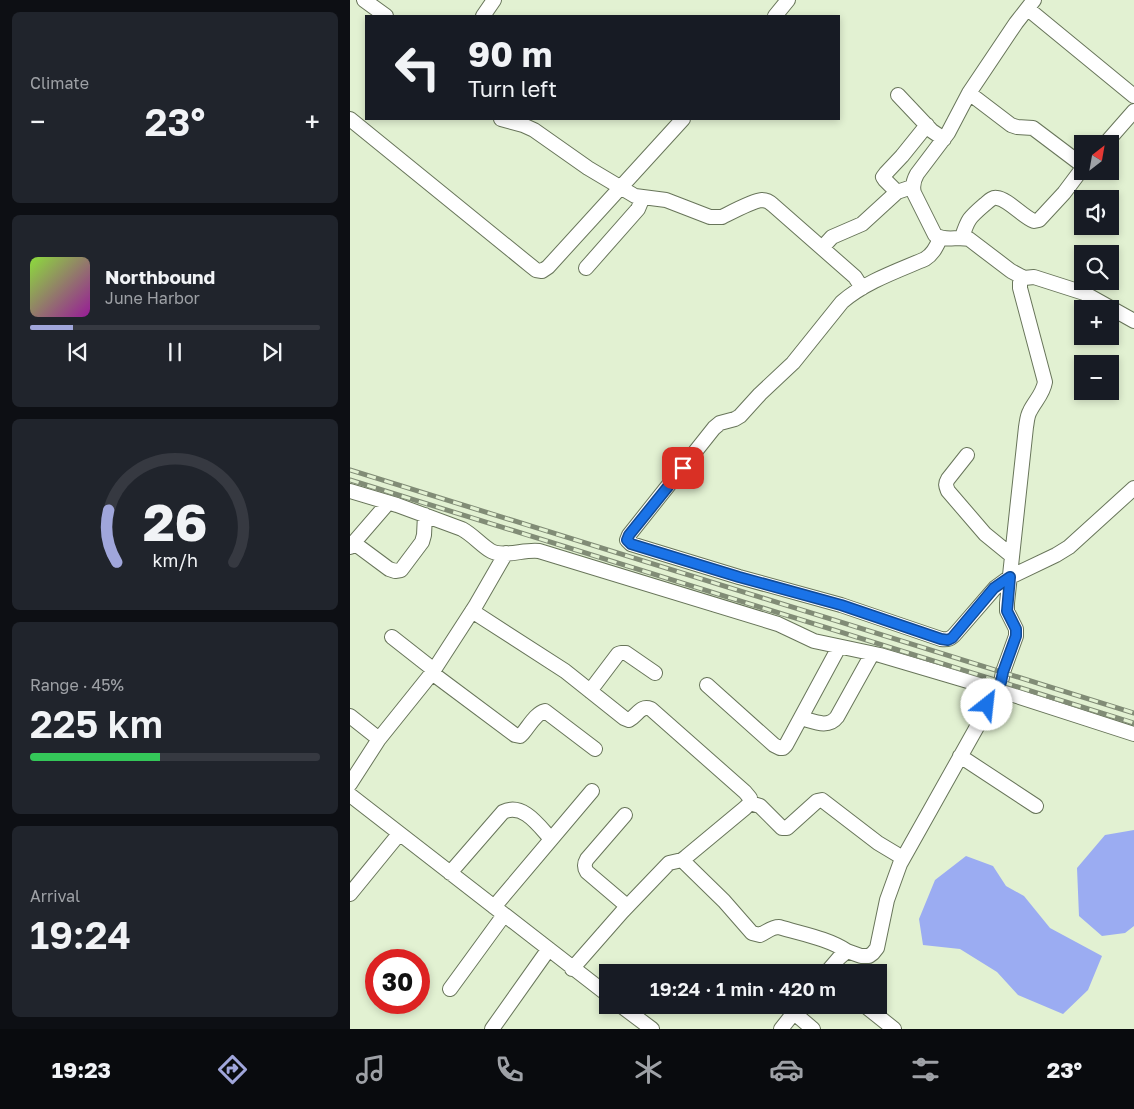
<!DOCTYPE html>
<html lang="en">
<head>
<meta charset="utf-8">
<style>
  body { margin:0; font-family:"Golos Text",sans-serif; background:#20242c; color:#f1f3f6; height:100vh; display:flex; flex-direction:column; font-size:19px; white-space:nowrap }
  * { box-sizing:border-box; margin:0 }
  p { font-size:16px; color:#9ea1a6 }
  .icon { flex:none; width:28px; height:28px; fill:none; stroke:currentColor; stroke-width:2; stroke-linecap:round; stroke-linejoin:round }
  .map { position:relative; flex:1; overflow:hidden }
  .details { display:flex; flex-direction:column; gap:12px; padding:12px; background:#0d0f14; width:350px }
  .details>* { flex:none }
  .banner { position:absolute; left:15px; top:15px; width:475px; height:105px; border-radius:0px; box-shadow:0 2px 8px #0003; background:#171b24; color:#f1f3f6; overflow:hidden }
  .needle { width:32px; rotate:31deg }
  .controls { position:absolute; left:724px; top:135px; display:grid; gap:10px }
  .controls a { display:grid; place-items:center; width:45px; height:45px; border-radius:0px; background:#171b24; box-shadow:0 2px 8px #0003; font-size:25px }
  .speed { position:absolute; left:15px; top:949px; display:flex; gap:10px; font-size:25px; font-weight:700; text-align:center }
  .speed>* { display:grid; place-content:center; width:65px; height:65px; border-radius:50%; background:#171b24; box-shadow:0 2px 8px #0003; line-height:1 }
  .speed .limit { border:8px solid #d22; background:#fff; color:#111 }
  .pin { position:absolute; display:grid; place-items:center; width:42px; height:42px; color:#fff; margin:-21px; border-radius:10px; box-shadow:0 2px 8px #0006 }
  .me { position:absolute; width:55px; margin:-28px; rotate:29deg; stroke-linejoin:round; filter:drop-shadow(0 0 4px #0008) }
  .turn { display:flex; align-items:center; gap:18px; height:105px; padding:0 20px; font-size:22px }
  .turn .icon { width:65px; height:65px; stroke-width:2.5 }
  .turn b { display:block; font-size:35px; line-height:42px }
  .big { font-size:38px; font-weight:600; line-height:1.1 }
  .details .widget { flex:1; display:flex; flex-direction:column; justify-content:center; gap:8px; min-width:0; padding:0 18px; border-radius:8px; background:#20242c }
  .details .dial { align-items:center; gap:0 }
  .dial svg { height:130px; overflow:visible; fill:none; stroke:#363941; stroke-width:7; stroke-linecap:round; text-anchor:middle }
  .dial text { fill:#f1f3f6; stroke:none }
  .song { display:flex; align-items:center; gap:15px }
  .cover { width:60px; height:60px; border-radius:8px; background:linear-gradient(135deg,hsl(90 70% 55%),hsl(300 70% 35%)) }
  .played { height:5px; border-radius:2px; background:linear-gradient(90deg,#a0a6db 15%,#363941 15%) }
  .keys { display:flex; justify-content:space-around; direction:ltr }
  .heat { display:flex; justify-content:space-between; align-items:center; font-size:28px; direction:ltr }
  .charge { height:8px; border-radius:4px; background:linear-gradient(90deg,#34c759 45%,#363941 0) }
  .trip { position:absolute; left:249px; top:964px; width:288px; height:50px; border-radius:0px; background:#171b24; box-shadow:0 2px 8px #0003; font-weight:600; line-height:50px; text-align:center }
  .tabs { display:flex; height:80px; justify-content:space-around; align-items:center; background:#090b0e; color:#9ea1a6 }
  .tabs .icon { width:35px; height:35px }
  .tabs .current { color:#a0a6db }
  .tabs b { font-size:22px; color:#f1f3f6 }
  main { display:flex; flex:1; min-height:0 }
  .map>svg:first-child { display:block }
  .water { fill:#9bacf2 }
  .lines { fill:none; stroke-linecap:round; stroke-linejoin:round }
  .minor-casing { stroke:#68755a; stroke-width:16 }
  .minor { stroke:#fff; stroke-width:14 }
  .rail-casing { stroke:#818c76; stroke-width:5 }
  .rail { stroke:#e2f1d2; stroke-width:3; stroke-dasharray:9; stroke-linecap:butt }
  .route-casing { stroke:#114b97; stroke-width:12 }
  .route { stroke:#1a73e8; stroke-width:9 }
</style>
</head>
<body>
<main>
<section class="details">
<div class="widget"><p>Climate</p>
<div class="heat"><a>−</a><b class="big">23°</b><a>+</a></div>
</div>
<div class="widget">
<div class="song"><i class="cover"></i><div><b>Northbound</b><p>June Harbor</p></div></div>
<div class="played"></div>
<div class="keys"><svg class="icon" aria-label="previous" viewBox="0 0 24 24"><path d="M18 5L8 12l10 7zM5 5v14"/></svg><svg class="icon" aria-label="pause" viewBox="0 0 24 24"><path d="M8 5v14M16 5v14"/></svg><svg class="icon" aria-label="next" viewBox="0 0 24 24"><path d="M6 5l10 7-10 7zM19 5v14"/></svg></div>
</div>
<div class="widget dial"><svg viewBox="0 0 100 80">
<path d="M14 69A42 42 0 1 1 86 69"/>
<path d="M14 69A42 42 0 0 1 9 37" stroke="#a0a6db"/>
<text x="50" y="56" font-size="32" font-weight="700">26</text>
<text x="50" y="72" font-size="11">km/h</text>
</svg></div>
<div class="widget"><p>Range · 45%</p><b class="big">225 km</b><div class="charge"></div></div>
<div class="widget"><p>Arrival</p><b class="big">19:24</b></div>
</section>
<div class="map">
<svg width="784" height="1029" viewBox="0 0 784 1029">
  <rect width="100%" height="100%" fill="#e2f1d2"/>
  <path class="water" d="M784,830V926L775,933L752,936L729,916L727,868L755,835Z
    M616,856L643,866L656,886L674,896L700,928L752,956L738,990L713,1014L668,995L647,972L610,949L573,945L569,919L585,880Z"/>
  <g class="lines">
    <defs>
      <path id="minor" d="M14,0L36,16
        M678,9L784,96
        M133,16L144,0
        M425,16L438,0
        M619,93L661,125L667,127L683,128L732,165
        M548,95L582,131L594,139
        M0,119L181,266L186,270L192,271L198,267L333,119
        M151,119L173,125L184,130L238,168L285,196L316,200L360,217H372C382,212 402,201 412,200C416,200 420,202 423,205L505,277L512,288
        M755,144L784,111
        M547,192L535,180L533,177L536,173L552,156L577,125
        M612,237C618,219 619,218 634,205C638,202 642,197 647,198C658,199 673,217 684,221L689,220L714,193L732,169
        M590,239C586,247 583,254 575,259C547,271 515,282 492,302L443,363L410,394L390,416L385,419L370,423L364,428L279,535L277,540L281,544L389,577L491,605L591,639C598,640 601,639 606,633L645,588L660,577L706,555L719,547L784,488
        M472,248L482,237L512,224L547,192L562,187
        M236,268L288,209L293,197
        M674,278L661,271L619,239C607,236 596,242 585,235L564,193C562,186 563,181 567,174L598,133L619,93L666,23L684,0
        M617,455L598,479C595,484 596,486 598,491L635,534L662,556
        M0,491L47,505L112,529C123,535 131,545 141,551C154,558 174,549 189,551L428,624L464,641L530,655L645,689L784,734
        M4,543L39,569L45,571L51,570L72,542L74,535L75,515
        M0,547L38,503
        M122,611L215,671L274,718L279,720C288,715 290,705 301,709L395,792L400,798V803L395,808L336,857L332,860L319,863L272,912L222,969
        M42,637L84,670
        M82,673L165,735L170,736L173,733C179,726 186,713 195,711L245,749
        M357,685L424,745L430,748H433L436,745L489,647
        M240,691L268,654L271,653H276L305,673
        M0,716L29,739
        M451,718C463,721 478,729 487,717L522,654
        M610,756L686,806
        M0,784L29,739L82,673L126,605L156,553
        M0,795L258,995
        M400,803L410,806L432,828H437L467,801L472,800L528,843L553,858
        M275,815L237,859C234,864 234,867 237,872L277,906
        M332,860L374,901L402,933L410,935C417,932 421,927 429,927C452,934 477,938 497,951
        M100,873L153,812C173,802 189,826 201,839
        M0,894L49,834
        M144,907L242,791
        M477,972L489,958L497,951L511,956H519L523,953L527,948L537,900L550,864L628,725L645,689L651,682L653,672L666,636V629L657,611V603L676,427C677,422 677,416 680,411C685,401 693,394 695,382L670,288V282L674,278L684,277L734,293L784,321
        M100,989L154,915
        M270,1005L302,1029
        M514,1005L544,1029
        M444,1013L463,1029
        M142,1029L198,950
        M431,1029L450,1005"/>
    </defs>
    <use href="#minor" class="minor-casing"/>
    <use href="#minor" class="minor"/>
    <defs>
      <path id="rail" d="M0,470L784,713
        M0,480L784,723"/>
    </defs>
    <use href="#rail" class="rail-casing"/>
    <use href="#rail" class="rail"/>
  </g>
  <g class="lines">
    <defs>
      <path id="route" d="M333,468L279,535L277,540L281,544L389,577L491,605L591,639L598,640L602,638L644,588L660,577L657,611L666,629V636L653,672L651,682L645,689L637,705"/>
    </defs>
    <use href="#route" class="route-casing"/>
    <use href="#route" class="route"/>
  </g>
</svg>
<div class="controls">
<a><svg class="needle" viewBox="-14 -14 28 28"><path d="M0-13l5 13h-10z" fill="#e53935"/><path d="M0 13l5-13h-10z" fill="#9ea1a6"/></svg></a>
<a><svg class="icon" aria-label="sound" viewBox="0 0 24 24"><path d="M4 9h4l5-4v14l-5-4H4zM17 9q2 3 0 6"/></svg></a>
<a><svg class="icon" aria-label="search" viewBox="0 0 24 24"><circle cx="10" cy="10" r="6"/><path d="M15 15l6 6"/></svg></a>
<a>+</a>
<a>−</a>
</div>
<div class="speed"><div class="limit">30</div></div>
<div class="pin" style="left:333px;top:468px;background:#d93025"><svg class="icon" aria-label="arrive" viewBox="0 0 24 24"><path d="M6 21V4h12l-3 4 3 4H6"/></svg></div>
<svg class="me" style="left:637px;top:705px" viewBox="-20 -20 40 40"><circle r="19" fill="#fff"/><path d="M0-13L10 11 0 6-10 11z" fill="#1a73e8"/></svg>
<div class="trip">19:24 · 1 min · 420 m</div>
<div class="banner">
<div class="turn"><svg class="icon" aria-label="left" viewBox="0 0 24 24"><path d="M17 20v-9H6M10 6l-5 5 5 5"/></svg><div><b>90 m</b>Turn left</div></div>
</div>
</div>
</main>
<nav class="tabs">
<b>19:23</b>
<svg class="icon current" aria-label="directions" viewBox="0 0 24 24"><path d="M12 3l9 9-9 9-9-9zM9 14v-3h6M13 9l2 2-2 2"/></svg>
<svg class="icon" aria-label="music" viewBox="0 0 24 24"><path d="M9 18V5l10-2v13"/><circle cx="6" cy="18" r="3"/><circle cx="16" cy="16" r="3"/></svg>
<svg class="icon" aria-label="phone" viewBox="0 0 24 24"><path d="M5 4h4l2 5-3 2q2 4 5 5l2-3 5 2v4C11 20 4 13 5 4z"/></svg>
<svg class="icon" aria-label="climate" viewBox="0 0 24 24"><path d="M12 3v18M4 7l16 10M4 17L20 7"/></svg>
<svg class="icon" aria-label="car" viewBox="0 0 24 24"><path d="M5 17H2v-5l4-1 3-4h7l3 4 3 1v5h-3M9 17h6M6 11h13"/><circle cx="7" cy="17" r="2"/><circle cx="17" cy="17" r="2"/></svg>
<svg class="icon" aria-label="filters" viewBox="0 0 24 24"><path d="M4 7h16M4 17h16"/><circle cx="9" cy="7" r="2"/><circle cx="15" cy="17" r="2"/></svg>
<b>23°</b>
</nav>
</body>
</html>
